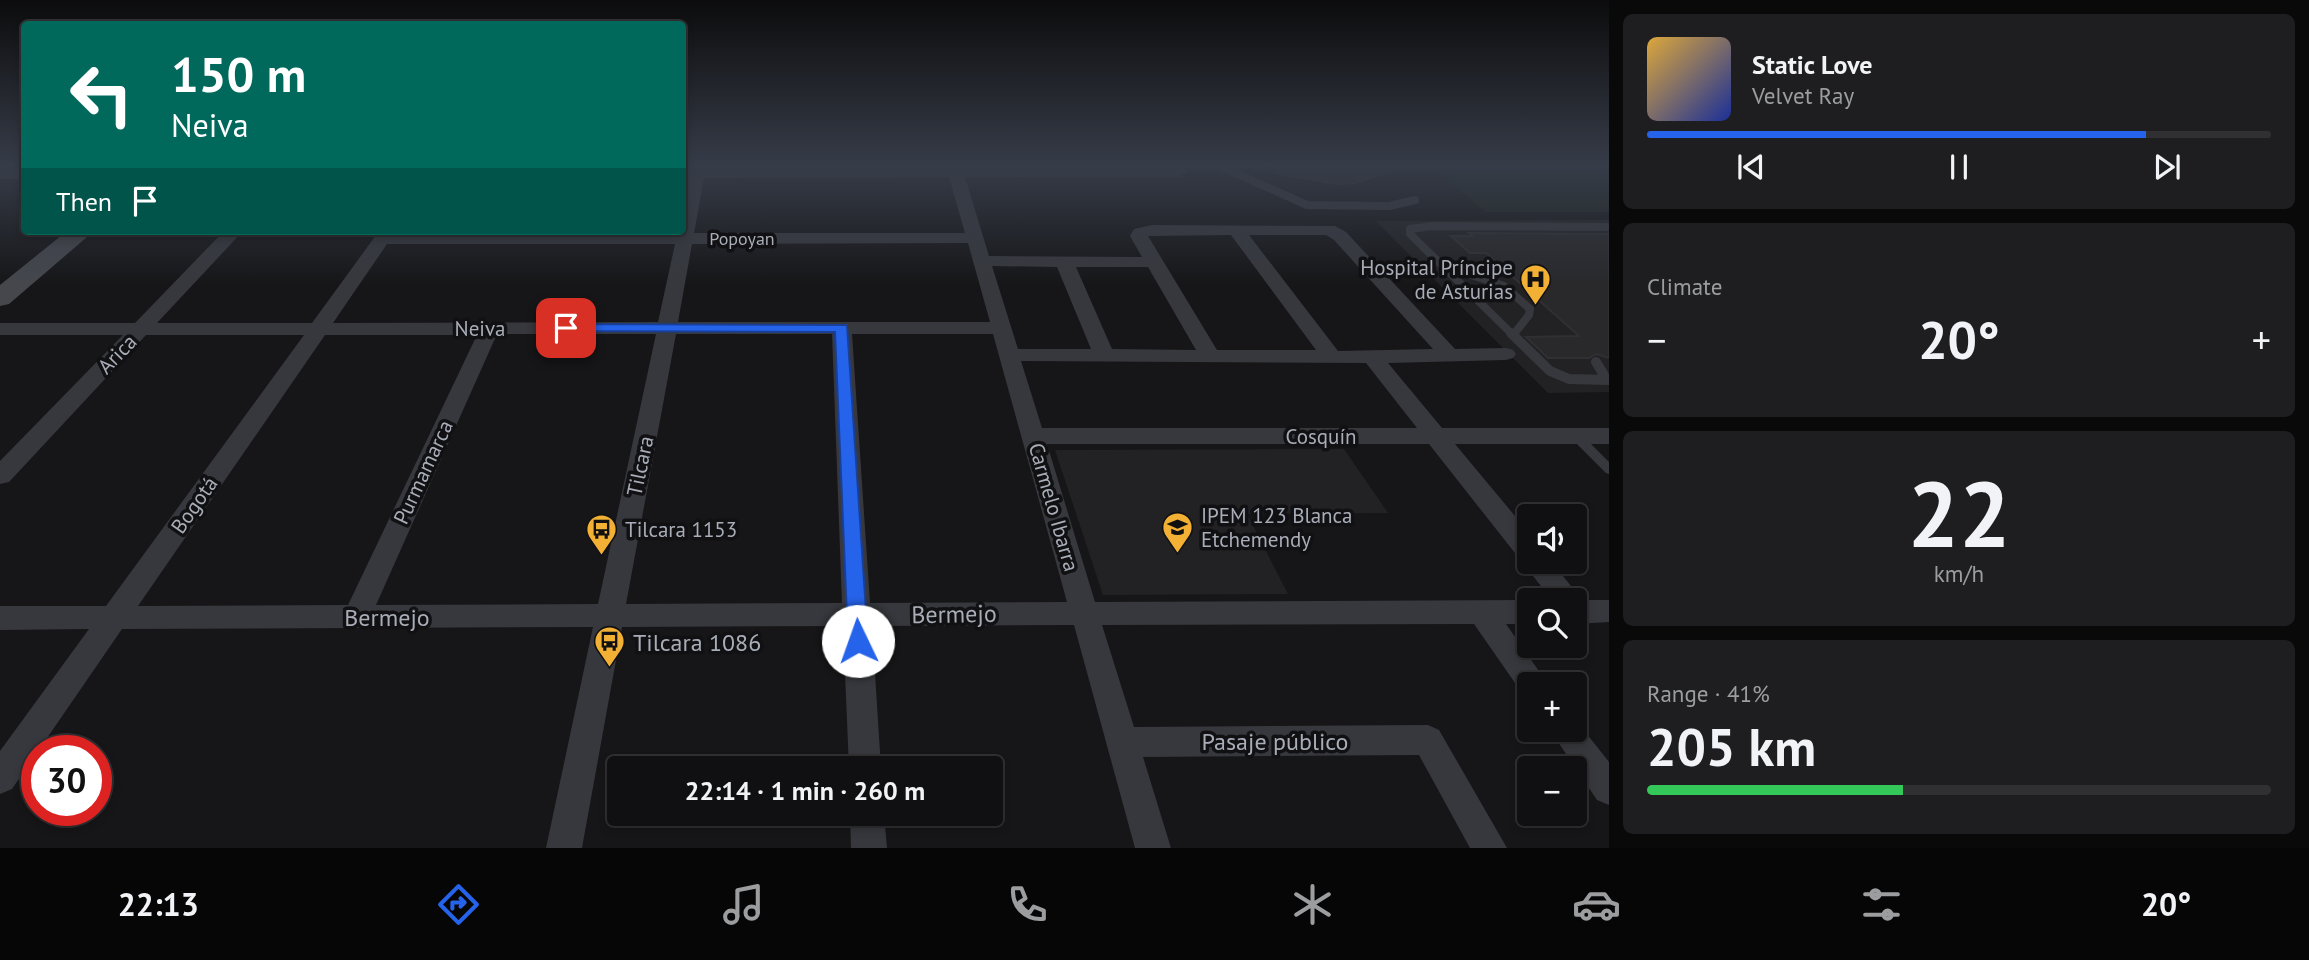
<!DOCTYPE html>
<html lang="en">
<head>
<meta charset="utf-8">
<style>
  body { margin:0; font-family:"PT Sans",sans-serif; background:#1e1e20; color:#f1f3f6; height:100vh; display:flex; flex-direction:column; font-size:26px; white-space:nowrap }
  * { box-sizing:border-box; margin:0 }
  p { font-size:23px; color:#9c9d9f }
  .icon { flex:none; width:38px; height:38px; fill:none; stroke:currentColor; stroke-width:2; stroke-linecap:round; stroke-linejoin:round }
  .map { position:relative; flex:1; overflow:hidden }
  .side { display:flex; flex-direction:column; gap:14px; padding:14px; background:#09090a; width:700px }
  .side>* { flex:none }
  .hud { position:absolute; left:21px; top:21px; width:665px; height:214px; border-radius:7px; box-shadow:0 4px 10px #0003,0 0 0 2px #303032; background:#00695c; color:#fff; overflow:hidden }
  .buttons { position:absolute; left:1517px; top:504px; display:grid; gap:14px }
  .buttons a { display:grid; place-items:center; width:70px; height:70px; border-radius:7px; background:#101012; box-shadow:0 4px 10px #0003,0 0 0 2px #303032; font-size:35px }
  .speed { position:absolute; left:21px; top:735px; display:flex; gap:14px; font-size:35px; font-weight:700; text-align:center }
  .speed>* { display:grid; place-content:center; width:91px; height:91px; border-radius:50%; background:#101012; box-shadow:0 4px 10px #0003,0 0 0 2px #303032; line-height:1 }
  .speed .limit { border:10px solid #d22; background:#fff; color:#111 }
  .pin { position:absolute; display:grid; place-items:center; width:60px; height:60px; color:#fff; margin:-30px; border-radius:14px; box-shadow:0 4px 10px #0006 }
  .me { position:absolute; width:77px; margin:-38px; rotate:357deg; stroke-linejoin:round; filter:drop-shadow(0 0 5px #0008) }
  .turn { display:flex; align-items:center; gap:24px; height:147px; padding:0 35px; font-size:32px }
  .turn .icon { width:91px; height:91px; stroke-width:2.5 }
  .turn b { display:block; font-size:49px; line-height:60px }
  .then { display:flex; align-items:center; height:66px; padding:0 35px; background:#0003; gap:14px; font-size:26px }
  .big { font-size:52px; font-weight:600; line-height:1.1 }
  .side .tile { flex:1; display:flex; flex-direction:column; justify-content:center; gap:10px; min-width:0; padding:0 24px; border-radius:10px; background:#1e1e20 }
  .side .dial { align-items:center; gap:0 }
  .dial b { font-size:91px; line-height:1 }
  .song { display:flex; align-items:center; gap:21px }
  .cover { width:84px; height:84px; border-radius:10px; background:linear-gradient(135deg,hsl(40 70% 55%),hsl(230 70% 35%)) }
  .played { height:7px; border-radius:4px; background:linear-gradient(90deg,#2563eb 80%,#303032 80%) }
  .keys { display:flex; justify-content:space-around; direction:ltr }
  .heat { display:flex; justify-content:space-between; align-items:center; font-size:38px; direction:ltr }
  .charge { height:10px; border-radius:5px; background:linear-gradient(90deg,#34c759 41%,#303032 0) }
  .trip { position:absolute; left:607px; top:756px; width:396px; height:70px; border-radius:7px; background:#101012; box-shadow:0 4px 10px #0003,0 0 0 2px #303032; font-weight:600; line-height:70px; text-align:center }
  .tabs { display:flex; height:112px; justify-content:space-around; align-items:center; background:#060607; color:#9c9d9f }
  .tabs .icon { width:49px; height:49px }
  .tabs .current { color:#2563eb }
  .tabs b { font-size:32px; color:#f1f3f6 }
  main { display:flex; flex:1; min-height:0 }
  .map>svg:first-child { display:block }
  .built { fill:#222225 }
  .green { fill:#1c231d }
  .building { fill:#29292c; stroke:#303034; stroke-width:2 }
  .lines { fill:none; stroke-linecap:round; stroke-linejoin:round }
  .service-far1 { stroke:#37383d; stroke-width:8 }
  .service { stroke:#37383d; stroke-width:10 }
  .minor { fill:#37383d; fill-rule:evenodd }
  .secondary { fill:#45474d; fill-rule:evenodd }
  .route { fill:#2563eb; stroke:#184099; stroke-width:2 }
  .labels { text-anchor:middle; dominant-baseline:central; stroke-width:7; stroke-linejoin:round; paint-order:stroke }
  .far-street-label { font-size:18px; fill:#a8adb8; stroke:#111113 }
  .poi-label { font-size:21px; fill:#a8adb8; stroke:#111113; text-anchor:start }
  .street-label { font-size:21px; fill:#a8adb8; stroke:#111113 }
  .near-street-label { font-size:24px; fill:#a8adb8; stroke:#111113 }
  .near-poi-label { font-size:24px; fill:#a8adb8; stroke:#111113; text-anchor:start }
</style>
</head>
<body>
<main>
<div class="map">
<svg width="1609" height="848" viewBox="0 0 1609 848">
  <rect width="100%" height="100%" fill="#161618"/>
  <path class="built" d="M1609,220V392L1548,393L1376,221Z
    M1344,449L1388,513L1247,514L1288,594L1103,595L1055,450Z"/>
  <path class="green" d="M1431,166H1609V212H1486Z"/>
  <path class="building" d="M1274,166H1396L1397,169L1355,183L1338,184L1274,173Z
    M1469,233L1609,234V358L1596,354L1589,358H1548L1526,337L1579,336L1486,253H1470L1451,236H1473Z"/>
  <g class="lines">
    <path class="service-far1" d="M1220,166L1307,205L1389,206L1415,200
      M1445,266L1504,286L1530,309L1529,315L1514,334
      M1513,335L1410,234V229L1432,226L1609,227"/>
    <path class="service" d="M1511,333L1550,371L1569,379L1609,380
      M1596,362L1607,380
      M1576,436L1609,469"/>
    <path class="minor" d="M691,166L1184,169L1187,172L1179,177H965L989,256L1142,257L1130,236L1134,229L1152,225L1335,226L1346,232L1455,349L1506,348L1513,350L1516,354L1513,358L1506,360L1388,363L1442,428H1609V444H1455L1530,534V562H1552L1582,600H1609V622L1575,624V600H1552L1429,444H1047L1095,602L1530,600V624H1506L1548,684H1530V696L1522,693L1474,624L1102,625L1134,727L1428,725L1439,730L1507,848H1470L1419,755L1143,757L1171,848H1135L1074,625L872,626L881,768H849L843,626L622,627L582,848H546L593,627L122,629L12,789L0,794V751L89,629L0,630V606H106L304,335H146L9,482L0,484V461L123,335H0V323H135L224,231H243L157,323H312L379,231H397L395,234L677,233L682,231V208L689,178H682V168ZM949,177L965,233H694L704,178ZM1231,235L1316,350H1217L1148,236ZM1249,235H1326L1334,240L1433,349L1338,351ZM968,243L990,322H678L692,244ZM387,244H675L658,322L333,323ZM992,266L1057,267L1091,349H1018ZM1076,267H1148L1196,350L1112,349ZM497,334H656L598,604L376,605ZM676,334H832L842,603L626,604ZM852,334H993L1067,602L870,603ZM325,335H477L348,605L138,606ZM1021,361L1366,363L1417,428H1042Z
      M0,169H24V179H0Z
      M1575,719L1609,762V805L1597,800L1550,730H1575Z
      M850,814H884L887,848H851Z"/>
    <path class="secondary" d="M67,231H94L9,304L0,306V285Z"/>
  </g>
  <linearGradient id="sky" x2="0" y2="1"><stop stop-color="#0c0c0d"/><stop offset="0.58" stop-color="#363c48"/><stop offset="1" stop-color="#363c48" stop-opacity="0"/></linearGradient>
  <rect width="1609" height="285" fill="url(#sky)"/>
  <path class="route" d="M566,324L847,325L868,641L865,647L858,649L851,647L848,641L835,332L562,331V325Z"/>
  <defs>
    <symbol id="hospital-pin" viewBox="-11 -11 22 30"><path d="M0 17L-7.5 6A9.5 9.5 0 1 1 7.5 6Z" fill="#f2b134" stroke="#111113"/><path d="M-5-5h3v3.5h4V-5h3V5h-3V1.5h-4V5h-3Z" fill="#111"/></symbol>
    <symbol id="school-pin" viewBox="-11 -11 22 30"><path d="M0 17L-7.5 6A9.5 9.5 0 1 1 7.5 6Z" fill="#f2b134" stroke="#111113"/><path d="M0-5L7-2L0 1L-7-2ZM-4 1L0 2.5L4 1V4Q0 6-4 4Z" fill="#111"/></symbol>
    <symbol id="bus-pin" viewBox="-11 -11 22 30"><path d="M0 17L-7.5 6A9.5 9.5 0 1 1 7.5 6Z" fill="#f2b134" stroke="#111113"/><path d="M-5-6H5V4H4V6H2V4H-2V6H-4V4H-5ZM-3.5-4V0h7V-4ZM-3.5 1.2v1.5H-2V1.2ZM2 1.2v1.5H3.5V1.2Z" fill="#111"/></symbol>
  </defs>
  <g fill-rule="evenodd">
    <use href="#hospital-pin" x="1518" y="262" width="35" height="47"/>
    <use href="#school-pin" x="1160" y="510" width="35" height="47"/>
    <use href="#bus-pin" x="584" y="512" width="35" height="47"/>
    <use href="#bus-pin" x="592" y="624" width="35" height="47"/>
  </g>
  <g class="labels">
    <g class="far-street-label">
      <text x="742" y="238">Popoyan</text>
    </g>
    <g class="poi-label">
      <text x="1513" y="267" text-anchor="end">Hospital Príncipe<tspan x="1513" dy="24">de Asturias</tspan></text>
      <text x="1201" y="515">IPEM 123 Blanca<tspan x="1201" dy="24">Etchemendy</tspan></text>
      <text x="625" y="529">Tilcara 1153</text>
    </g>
    <g class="street-label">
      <text x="480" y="328">Neiva</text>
      <text transform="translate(117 354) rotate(-46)">Arica</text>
      <text x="1321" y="436">Cosquín</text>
      <text transform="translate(640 466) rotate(-78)">Tilcara</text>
      <text transform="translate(423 472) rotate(-65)">Purmamarca</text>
      <text transform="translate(194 505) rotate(-55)">Bogotá</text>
      <text transform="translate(1054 507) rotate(74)">Carmelo Ibarra</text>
    </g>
    <g class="near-street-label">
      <text transform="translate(954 614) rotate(-1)">Bermejo</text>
      <text x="387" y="617">Bermejo</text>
      <text x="1275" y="741">Pasaje público</text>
    </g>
    <g class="near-poi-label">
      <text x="633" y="642">Tilcara 1086</text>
    </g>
  </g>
</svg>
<div class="buttons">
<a><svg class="icon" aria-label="sound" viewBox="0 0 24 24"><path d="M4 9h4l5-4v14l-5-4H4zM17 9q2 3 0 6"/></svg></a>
<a><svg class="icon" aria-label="search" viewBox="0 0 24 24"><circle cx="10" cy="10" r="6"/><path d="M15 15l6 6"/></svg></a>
<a>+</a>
<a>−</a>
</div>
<div class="speed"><div class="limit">30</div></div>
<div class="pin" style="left:566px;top:328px;background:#d93025"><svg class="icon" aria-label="arrive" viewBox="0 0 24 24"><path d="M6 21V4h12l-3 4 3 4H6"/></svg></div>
<svg class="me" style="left:858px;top:641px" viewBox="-20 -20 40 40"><circle r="19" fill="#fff"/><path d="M0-13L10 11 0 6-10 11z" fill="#2563eb"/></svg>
<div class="trip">22:14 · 1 min · 260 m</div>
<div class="hud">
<div class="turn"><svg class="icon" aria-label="left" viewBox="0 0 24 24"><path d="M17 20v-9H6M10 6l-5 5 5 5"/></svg><div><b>150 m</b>Neiva</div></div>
<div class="then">Then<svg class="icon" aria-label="arrive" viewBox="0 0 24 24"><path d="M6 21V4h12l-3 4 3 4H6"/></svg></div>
</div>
</div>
<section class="side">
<div class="tile">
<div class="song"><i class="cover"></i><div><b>Static Love</b><p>Velvet Ray</p></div></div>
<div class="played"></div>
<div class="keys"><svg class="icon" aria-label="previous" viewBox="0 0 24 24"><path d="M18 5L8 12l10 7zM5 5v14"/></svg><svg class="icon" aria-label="pause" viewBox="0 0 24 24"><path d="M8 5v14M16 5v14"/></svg><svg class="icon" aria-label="next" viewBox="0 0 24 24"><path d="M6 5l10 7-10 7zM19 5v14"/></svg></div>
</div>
<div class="tile"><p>Climate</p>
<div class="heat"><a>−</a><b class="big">20°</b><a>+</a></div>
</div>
<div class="tile dial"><b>22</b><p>km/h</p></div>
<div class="tile"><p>Range · 41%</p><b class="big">205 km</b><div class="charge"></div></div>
</section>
</main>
<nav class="tabs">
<b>22:13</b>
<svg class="icon current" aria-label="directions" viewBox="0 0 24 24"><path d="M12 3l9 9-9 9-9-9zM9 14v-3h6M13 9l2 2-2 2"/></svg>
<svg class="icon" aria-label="music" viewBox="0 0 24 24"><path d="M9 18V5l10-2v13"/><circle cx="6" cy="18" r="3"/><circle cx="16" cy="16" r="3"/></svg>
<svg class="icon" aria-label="phone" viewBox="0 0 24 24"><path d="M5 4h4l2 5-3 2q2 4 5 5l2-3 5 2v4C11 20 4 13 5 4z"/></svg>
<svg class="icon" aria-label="climate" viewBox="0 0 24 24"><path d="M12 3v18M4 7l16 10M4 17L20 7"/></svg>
<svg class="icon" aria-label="car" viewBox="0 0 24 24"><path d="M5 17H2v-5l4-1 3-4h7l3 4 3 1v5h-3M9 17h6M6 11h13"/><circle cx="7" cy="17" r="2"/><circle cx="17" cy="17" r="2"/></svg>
<svg class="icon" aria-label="filters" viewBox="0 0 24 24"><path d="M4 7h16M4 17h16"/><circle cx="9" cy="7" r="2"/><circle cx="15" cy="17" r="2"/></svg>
<b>20°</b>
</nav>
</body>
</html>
